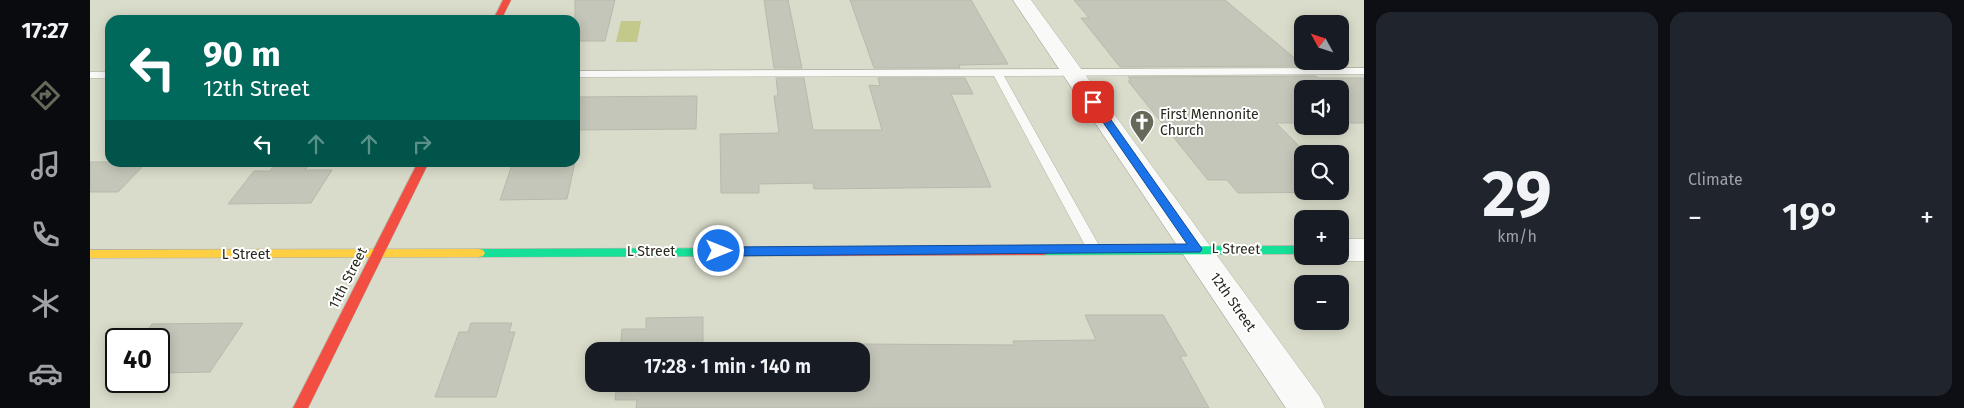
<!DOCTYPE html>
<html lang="en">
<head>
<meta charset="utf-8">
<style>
  body { margin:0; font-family:"Fira Sans",sans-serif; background:#20242c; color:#f1f3f6; height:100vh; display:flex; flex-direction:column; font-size:19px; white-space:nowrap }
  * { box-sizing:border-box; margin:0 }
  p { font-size:16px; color:#9ea1a6 }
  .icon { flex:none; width:28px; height:28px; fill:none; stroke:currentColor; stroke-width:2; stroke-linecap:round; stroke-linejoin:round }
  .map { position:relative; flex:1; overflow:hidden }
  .drawer { display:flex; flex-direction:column; gap:12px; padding:12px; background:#0d0f14; width:600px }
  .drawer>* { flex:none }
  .banner { position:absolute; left:15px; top:15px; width:475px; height:152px; border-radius:15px; box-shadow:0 2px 12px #0003; background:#00695c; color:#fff; overflow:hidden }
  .needle { width:32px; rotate:310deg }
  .fabs { position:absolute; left:1204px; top:15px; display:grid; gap:10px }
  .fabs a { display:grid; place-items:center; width:55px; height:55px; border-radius:10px; background:#171b24; box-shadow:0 2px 12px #0003; font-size:25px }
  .speed { position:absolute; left:15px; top:328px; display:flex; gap:10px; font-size:25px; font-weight:700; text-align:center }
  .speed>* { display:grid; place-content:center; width:65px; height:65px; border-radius:50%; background:#171b24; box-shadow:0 2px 12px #0003; line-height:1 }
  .speed .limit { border:2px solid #111; border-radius:8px; background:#fff; color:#111 }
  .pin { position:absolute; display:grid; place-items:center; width:42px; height:42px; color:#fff; margin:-21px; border-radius:10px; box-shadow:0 2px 8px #0006 }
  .me { position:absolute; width:55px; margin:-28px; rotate:90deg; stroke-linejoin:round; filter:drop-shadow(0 0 4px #0008) }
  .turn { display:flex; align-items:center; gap:18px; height:105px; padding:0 15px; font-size:22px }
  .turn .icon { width:65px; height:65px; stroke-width:2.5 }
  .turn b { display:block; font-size:35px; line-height:42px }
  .lanes { display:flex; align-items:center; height:48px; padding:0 15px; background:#0003; justify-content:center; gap:25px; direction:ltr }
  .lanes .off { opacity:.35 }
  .big { font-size:38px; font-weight:600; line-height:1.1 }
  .drawer .card { flex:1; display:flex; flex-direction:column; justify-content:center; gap:8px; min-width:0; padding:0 18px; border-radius:15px; background:#20242c }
  .drawer .dial { align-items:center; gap:0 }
  .dial b { font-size:65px; line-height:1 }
  .heat { display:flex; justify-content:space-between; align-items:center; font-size:28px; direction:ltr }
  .drawer .tiles { flex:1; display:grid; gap:12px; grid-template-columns:repeat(2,1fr) }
  .trip { position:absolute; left:495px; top:342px; width:285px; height:50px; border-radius:15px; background:#171b24; box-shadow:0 2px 12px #0003; font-weight:600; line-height:50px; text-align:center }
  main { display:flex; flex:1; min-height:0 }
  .tab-bar { display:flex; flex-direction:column; width:90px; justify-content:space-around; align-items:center; background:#090b0e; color:#9ea1a6 }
  .tab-bar .icon { width:35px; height:35px }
  .tab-bar .selected { color:#66685a }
  .tab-bar b { font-size:22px; color:#f1f3f6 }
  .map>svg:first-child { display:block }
  .water { fill:#c2c98b }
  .building { fill:#c4c6b9; stroke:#b8b9ac }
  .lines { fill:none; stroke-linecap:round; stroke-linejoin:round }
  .lane-casing { stroke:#afb0a3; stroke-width:1 }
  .street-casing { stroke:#afb0a3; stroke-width:1 }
  .fast-casing { stroke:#afb0a3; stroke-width:1 }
  .slow-casing { stroke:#afb0a3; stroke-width:1 }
  .jam-casing { stroke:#afb0a3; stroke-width:1 }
  .lane { fill:#f9faf7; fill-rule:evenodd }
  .street { fill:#f9faf7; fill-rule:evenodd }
  .fast { fill:#16e098; fill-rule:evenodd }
  .slow { fill:#ffcf43; fill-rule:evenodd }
  .jam { fill:#f24e42; fill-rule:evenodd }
  .route { fill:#1a73e8; stroke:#114b97 }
  .labels { text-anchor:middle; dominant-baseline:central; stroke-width:4; stroke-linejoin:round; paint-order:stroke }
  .poi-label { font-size:14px; fill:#27291d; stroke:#fff; text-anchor:start }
  .street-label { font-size:14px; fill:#27291d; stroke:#fff }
</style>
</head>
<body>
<main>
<nav class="tab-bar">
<b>17:27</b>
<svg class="icon selected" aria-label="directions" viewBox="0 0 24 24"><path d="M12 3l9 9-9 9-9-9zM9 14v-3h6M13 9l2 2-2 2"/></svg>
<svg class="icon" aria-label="music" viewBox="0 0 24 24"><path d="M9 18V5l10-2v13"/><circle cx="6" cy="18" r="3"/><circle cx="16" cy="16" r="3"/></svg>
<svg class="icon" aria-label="phone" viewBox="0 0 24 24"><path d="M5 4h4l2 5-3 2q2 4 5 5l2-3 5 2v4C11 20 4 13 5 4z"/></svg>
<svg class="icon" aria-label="climate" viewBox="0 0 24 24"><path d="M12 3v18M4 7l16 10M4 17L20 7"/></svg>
<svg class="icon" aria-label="car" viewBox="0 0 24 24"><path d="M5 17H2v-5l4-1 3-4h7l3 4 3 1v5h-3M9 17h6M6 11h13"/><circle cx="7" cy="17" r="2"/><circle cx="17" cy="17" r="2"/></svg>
</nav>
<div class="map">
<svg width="1274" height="408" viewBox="0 0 1274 408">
  <rect width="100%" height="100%" fill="#dadccb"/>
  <path class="water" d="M531,21H551L547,42H526Z"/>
  <path class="building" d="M485,0H525L515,41H485Z
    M674,0H698L712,68H684Z
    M760,0H881L918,64L869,65L870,68H784Z
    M984,0H1135L1214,66L1030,67L991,18H999Z
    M1226,76L1228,78H1274V123H1250V89H1212V123H1186L1217,154H1212V191H1250V186L1256,192L1148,193L1137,180H1118L1038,81H1041L1038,77Z
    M686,78H714L723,130H792L779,85L790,86L788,78H875L883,94H861L901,187L724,189L723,183L669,184V193H631L630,134L689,133L684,96H688Z
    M607,96L606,129L485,130V97Z
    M0,162H57L28,192H0Z
    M423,162H485L477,199L410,200Z
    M220,164L215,170H242L221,203L138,204L164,171H180L184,165Z
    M995,315H1073L1097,356H1090L1119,408H546L547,400H525L527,384H771V351H530L532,329H556V318L613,317V343L924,345L923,341L1006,340Z
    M153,323L120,372L69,373V339H51L62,324Z
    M381,323H422L419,332H425L406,397H345L369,332H378Z"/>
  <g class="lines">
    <defs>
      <path id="lane" d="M1274,68V74L914,76L1011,249L1009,253L1004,254L999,253L997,249L904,76L485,77V71Z
        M0,72H20V78H0Z"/>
      <path id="street" d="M923,0H941L1230,397L1235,408H1196Z
        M1250,239H1274V261H1250L1240,257L1250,256Z"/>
      <path id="fast" d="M1212,246V254L953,255L949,254L947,251L949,248L953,247Z
        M664,248L668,249L670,252L668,255L664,256L389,257L385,256L383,253L385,250L389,249Z"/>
      <path id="slow" d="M389,249L393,250L395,253L393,256L389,257L0,258V250Z"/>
      <path id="jam" d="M413,0H421L411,20H403Z
        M328,162H339L218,408H203Z
        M953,247L957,248L959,251L957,254L953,255L664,256L660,255L658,252L660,249L664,248Z"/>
    </defs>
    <use href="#lane" class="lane-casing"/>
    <use href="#street" class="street-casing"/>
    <use href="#fast" class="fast-casing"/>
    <use href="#slow" class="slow-casing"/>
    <use href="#jam" class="jam-casing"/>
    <use href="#lane" class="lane"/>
    <use href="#street" class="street"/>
    <use href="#fast" class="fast"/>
    <use href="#slow" class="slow"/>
    <use href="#jam" class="jam"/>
  </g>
  <path class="route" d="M1003,99L1007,100L1110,246L1112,249L1110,252L629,256L623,251L629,247L1097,244L999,102Z"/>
  <defs>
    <symbol id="church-pin" viewBox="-11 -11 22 30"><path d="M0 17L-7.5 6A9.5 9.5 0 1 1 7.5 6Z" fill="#66685a" stroke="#fff"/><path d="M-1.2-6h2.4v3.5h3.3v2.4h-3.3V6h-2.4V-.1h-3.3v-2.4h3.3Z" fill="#fff"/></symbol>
  </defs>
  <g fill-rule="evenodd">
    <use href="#church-pin" x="1038" y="108" width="28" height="38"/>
  </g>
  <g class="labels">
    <g class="poi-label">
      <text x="1070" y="114">First Mennonite<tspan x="1070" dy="16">Church</tspan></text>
    </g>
    <g class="street-label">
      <text transform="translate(1146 249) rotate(1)">L Street</text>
      <text x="561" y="251">L Street</text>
      <text x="156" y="254">L Street</text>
      <text transform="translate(258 278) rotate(-63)">11th Street</text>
      <text transform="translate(1143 302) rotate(55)">12th Street</text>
    </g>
  </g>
</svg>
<div class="fabs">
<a><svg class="needle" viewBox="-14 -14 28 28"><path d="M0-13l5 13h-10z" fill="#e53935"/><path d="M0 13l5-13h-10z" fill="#9ea1a6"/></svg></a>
<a><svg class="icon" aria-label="sound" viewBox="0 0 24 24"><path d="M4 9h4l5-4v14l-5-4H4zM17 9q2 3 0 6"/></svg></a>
<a><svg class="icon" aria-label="search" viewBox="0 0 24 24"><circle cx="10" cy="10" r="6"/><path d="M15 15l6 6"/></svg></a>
<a>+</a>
<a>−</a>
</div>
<div class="speed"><div class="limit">40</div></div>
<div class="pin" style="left:1003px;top:102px;background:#d93025"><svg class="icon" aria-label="arrive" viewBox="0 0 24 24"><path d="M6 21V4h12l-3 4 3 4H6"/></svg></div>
<svg class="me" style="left:629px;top:251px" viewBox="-20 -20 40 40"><circle r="17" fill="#1a73e8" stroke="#fff" stroke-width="3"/><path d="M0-11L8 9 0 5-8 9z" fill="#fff"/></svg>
<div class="trip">17:28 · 1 min · 140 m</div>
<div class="banner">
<div class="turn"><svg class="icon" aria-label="left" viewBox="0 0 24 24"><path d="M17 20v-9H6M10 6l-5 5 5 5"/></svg><div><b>90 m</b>12th Street</div></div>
<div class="lanes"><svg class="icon" aria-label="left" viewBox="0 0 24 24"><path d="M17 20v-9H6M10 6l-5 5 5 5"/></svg><svg class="icon off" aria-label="ahead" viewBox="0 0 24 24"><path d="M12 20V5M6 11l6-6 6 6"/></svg><svg class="icon off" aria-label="ahead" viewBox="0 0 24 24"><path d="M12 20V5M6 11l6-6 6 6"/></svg><svg class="icon off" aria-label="right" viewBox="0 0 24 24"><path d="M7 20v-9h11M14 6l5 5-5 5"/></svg></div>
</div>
</div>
<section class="drawer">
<div class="tiles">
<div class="card dial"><b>29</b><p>km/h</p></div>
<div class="card"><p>Climate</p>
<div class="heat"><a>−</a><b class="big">19°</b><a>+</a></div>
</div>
</div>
</section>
</main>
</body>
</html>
